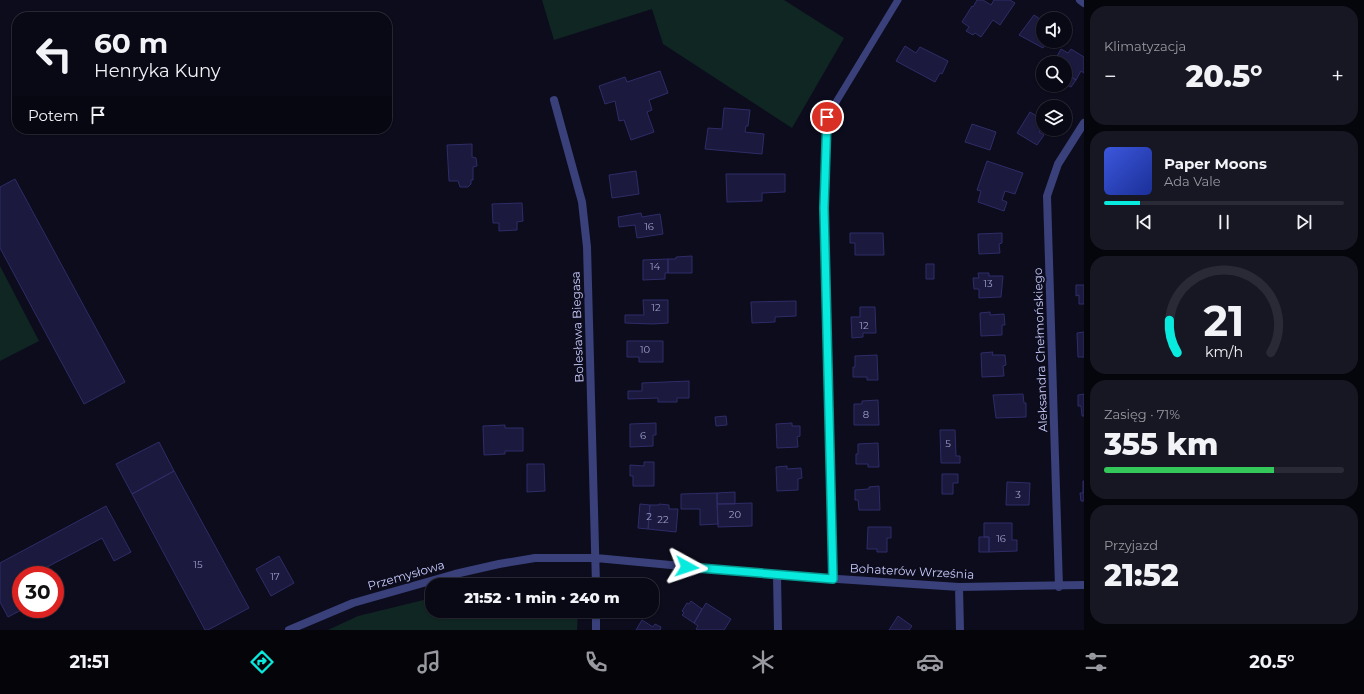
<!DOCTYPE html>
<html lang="pl">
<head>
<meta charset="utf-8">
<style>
  body { margin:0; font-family:Montserrat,sans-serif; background:#171723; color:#f1f3f6; height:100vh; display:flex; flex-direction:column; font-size:15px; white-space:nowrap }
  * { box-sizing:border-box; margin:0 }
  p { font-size:13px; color:#999aa1 }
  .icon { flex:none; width:22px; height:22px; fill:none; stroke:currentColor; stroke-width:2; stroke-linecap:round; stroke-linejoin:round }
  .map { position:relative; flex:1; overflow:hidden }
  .details { display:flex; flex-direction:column; gap:6px; padding:6px; background:#05050c; width:280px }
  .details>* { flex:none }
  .top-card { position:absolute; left:12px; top:12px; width:380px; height:122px; border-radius:16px; box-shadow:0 1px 3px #0004,0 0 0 1px #292a35; background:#090916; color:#f1f3f6; overflow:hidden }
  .tools { position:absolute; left:1036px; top:12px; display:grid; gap:8px }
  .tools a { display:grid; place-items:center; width:36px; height:36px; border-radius:50%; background:#090916; box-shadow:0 1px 3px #0004,0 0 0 1px #292a35; font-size:20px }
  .speed { position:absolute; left:12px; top:566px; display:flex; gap:8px; font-size:20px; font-weight:700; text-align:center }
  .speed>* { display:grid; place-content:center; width:52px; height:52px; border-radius:50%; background:#090916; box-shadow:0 1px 3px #0004,0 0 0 1px #292a35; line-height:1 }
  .speed .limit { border:6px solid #d22; background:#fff; color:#111 }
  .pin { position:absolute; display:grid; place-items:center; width:34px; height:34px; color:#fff; margin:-17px; border:2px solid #fff; border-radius:50%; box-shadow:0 1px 4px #0007 }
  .me { position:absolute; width:44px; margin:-22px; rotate:95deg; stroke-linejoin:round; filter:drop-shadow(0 0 3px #0008) }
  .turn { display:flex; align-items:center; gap:14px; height:84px; padding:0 16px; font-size:18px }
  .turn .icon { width:52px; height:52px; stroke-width:2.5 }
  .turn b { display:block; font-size:28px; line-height:34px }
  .then { display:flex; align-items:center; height:38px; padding:0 16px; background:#0003; gap:8px; font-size:15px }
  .big { font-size:30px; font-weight:800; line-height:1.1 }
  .details .tile { flex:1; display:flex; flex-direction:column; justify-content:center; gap:6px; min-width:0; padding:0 14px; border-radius:16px; background:#171723 }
  .details .dial { align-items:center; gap:0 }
  .dial svg { height:104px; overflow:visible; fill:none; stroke:#292a35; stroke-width:7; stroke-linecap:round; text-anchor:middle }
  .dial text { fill:#f1f3f6; stroke:none }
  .song { display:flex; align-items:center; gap:12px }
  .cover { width:48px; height:48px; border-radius:6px; background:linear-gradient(135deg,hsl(230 70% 55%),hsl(230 70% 35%)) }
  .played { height:4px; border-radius:2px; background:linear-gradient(90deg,#09eade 15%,#292a35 15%) }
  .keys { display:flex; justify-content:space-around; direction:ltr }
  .heat { display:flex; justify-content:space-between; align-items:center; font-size:22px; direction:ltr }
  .charge { height:6px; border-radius:3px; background:linear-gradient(90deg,#34c759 71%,#292a35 0) }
  .trip { position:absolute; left:425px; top:578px; width:234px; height:40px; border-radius:16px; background:#090916; box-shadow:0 1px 3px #0004,0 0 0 1px #292a35; font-weight:800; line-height:40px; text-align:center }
  .dock { display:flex; height:64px; justify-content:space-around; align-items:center; background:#040409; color:#999aa1 }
  .dock .icon { width:28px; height:28px }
  .dock .current { color:#09eade }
  .dock b { font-size:18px; color:#f1f3f6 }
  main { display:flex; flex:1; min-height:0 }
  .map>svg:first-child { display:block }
  .green { fill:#102622 }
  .building { fill:#1b193d; stroke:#2f2c68 }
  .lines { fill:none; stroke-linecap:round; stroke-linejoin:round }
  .lane { stroke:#39407a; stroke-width:7 }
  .street { stroke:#39407a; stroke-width:8 }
  .route-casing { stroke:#069890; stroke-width:10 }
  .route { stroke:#09eade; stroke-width:7 }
  .labels { text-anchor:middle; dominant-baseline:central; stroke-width:4; stroke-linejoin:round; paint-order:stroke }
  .number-label { font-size:10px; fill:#9e9fcd }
  .street-label { font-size:12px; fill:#caccfd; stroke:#0c0c1d }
</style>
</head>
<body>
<main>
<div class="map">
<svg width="1084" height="630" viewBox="0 0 1084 630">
  <rect width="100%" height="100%" fill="#0c0c1d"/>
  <path class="green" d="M542,0H784L844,38L792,128L663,44L652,9L554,40Z
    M0,266L39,341L0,361Z
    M531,579L577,585H483Z
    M432,598V611H578L577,630H328L358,616Z"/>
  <path class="building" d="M977,0H983L991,5L994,0H1010L1015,3L1000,25L993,20L981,37L975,33L973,35L966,31L969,27L962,22L972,6L973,7Z
    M1034,15L1043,21V41H1048L1043,48L1019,35Z
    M905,46L916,53L920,47L948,61L942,74L940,73L935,82L896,61Z
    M1061,49L1068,53L1071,49L1084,57V73L1081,71L1076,80L1065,73V63H1062L1063,62L1056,58Z
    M660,71L668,93L649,100L652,110L647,112L654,132L631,140L624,120L619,121L615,101L605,104L599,86L625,77L627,82Z
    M1065,73L1076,80L1071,87L1065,84Z
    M724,108L750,110L748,126H746L745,132L764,134L762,154L705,149L708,128L722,129Z
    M1030,112L1043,120V125L1039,132L1044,135L1037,145L1017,133Z
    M972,124L996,132L990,150L965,142Z
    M472,144V157L476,158L477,166L473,167V180H471V184L468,187H460L458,181H449L447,145Z
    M987,161L1023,173L1015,194L1005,191L1002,200L1007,202L1004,211L978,202L981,191L977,190Z
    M636,171L639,194L612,198L609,175Z
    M726,174H785V192L762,193V201L727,202Z
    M15,179L125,382L84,404L0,248V187Z
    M522,203L523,221L517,222V230L499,231V223H493L492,204Z
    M641,213L642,217L660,214L663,234L637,238L635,225L619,227L618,217Z
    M850,233H883L884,255H855V243H850Z
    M1002,233V243L999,244L1000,253L979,254L978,234Z
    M692,256V273H668V259H676V257Z
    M668,259V273H665V279L643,280V260Z
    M926,264H934V279H926Z
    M978,273H989V276H1003L1001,297L979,298V289H974L973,278H979Z
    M1076,285H1084V304H1079V295L1076,296Z
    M643,300H668V323L653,324L625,323V315H644Z
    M796,301V316L775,317V322L752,323L751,302Z
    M860,307H875L876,333H863V337L852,338L851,317H860Z
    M990,312V315L1004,314L1005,325H1002V335L981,336L980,313Z
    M1084,332V357H1078L1077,333Z
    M627,341H663V362H639V357H627Z
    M993,352L992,355H1005L1006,365L1003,366L1004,376L982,377L981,353Z
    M877,355L878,380H867V377H853V367H855V356Z
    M689,381V398H677V402H658V398L628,399V391H642V383Z
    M1023,394L1024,403H1026V417L996,418L993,395Z
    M1084,394V416H1082L1081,406H1078V395Z
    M878,400L879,425H854V404H862V401Z
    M726,416L727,425L716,426L715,417Z
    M656,423V435H653V446L630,447V424Z
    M792,423V426H800V436L797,437L798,447L777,448L776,424Z
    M505,425V428H523V451H505V454L484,455L483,426Z
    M940,430H955L956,456H960V463H941Z
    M159,442L174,471L132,494L116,464Z
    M878,443L879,467H868V464H856V454H858V444Z
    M644,462H654V486H633V476H630V465L644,466Z
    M527,464H544L545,491L527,492Z
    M787,466V469L801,468L802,478L798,479V490L777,491L776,467Z
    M174,471L249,608L208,630H205L132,494Z
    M942,474H958V483H953V494H942Z
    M1083,481H1084V501H1081L1080,493H1083Z
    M1007,482L1030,483L1029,505H1006Z
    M879,486L880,510H859L858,500H855V490L869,489V487Z
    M735,492V504H717V493Z
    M717,493L718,524L700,525V509H681V494Z
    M752,503V526L718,527L717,504Z
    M640,504L650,505L648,529L638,528Z
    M659,504L669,505V509H678L676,532L648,529L650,505H659Z
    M106,506L131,552L114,561L102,538L32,575H21V581L12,586L21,604V609H23L8,617L0,602V563Z
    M984,523H1012V540H1017V551L989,552V537H984Z
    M868,527H891V538H887V552H877V549H867Z
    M979,537H989V552H979Z
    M279,556L294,583L271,596L256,569Z
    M691,601L702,609L694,623L682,615L684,613L682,611L687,603L689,604Z
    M706,603L731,619L724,630H698L696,629L698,626L694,623Z
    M898,616L912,626L909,630H889Z
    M642,620L653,627L655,624L661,627L660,630H636Z"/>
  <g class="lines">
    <path class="lane" d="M827,117L898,0"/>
    <path class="street" d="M1080,0L1084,3
      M554,100L582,202L587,247L596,585
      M827,117L824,208L833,579
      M777,575L778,630
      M959,587L960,630
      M1059,587L1047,196L1058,164L1084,123
      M596,611V630
      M289,630L353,603L455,574L499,564L535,558H596L777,575L959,587L1084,585"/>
  </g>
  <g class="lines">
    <defs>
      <path id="route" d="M687,567L833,579L824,208L827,117"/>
    </defs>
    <use href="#route" class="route-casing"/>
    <use href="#route" class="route"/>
  </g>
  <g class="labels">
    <g class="number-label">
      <text x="649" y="226">16</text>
      <text x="655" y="266">14</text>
      <text x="988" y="283">13</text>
      <text x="656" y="307">12</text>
      <text x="864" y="325">12</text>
      <text x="645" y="349">10</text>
      <text x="866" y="414">8</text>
      <text x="643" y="435">6</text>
      <text x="948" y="443">5</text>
      <text x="1018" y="494">3</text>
      <text x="735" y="514">20</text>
      <text x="649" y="516">2</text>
      <text x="663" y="519">22</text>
      <text x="1001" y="538">16</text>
      <text x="198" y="564">15</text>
      <text x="275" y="576">17</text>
    </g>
    <g class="street-label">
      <text transform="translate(577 327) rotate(-92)">Bolesława Biegasa</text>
      <text transform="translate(1040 350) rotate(-92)">Aleksandra Chełmońskiego</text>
      <text transform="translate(912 571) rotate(3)">Bohaterów Września</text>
      <text transform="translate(406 575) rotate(-16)">Przemysłowa</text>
    </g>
  </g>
</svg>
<div class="tools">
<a><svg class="icon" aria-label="sound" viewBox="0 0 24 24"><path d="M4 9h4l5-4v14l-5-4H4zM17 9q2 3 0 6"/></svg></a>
<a><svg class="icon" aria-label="search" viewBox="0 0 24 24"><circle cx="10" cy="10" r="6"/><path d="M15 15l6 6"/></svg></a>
<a><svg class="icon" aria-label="layers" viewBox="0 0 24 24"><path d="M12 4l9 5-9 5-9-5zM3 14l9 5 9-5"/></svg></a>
</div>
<div class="speed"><div class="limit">30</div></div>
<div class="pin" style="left:827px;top:117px;background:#d93025"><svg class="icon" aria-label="arrive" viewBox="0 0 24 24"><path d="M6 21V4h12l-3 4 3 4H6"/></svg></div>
<svg class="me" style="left:687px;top:567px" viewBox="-20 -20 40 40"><path d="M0-17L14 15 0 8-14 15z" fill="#09eade" stroke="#fff" stroke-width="4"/></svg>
<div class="trip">21:52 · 1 min · 240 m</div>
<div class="top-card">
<div class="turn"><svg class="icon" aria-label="left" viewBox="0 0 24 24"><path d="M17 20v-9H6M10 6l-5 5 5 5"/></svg><div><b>60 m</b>Henryka Kuny</div></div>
<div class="then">Potem<svg class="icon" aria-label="arrive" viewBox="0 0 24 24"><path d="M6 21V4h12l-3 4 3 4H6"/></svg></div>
</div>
</div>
<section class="details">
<div class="tile"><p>Klimatyzacja</p>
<div class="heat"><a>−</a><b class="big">20.5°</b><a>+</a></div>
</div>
<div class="tile">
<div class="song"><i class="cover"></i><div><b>Paper Moons</b><p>Ada Vale</p></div></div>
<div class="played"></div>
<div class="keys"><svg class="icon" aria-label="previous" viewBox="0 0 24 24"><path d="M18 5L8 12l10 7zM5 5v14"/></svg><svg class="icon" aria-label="pause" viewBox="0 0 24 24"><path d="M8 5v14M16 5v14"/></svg><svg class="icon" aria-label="next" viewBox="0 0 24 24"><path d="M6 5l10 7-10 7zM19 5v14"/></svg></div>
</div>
<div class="tile dial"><svg viewBox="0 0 100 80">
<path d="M14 69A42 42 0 1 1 86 69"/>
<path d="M14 69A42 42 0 0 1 8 44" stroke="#09eade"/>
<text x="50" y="56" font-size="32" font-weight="700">21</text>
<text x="50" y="72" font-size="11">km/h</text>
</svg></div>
<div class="tile"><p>Zasięg · 71%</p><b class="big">355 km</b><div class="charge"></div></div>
<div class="tile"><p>Przyjazd</p><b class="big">21:52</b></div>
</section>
</main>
<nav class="dock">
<b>21:51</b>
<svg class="icon current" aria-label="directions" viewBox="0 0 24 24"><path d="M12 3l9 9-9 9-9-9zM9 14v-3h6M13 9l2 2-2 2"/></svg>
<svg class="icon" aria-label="music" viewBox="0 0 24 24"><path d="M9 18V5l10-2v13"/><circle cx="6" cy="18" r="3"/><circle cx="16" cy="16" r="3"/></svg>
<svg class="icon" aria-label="phone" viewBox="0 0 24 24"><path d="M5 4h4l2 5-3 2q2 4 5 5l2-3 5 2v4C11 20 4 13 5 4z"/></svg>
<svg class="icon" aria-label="climate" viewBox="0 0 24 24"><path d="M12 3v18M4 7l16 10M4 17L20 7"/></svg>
<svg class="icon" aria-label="car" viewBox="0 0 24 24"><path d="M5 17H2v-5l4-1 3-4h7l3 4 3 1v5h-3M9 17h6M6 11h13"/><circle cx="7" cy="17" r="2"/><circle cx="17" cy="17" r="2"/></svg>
<svg class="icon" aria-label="filters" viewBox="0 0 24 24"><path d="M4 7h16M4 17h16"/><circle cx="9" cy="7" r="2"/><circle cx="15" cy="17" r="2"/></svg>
<b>20.5°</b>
</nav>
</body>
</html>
